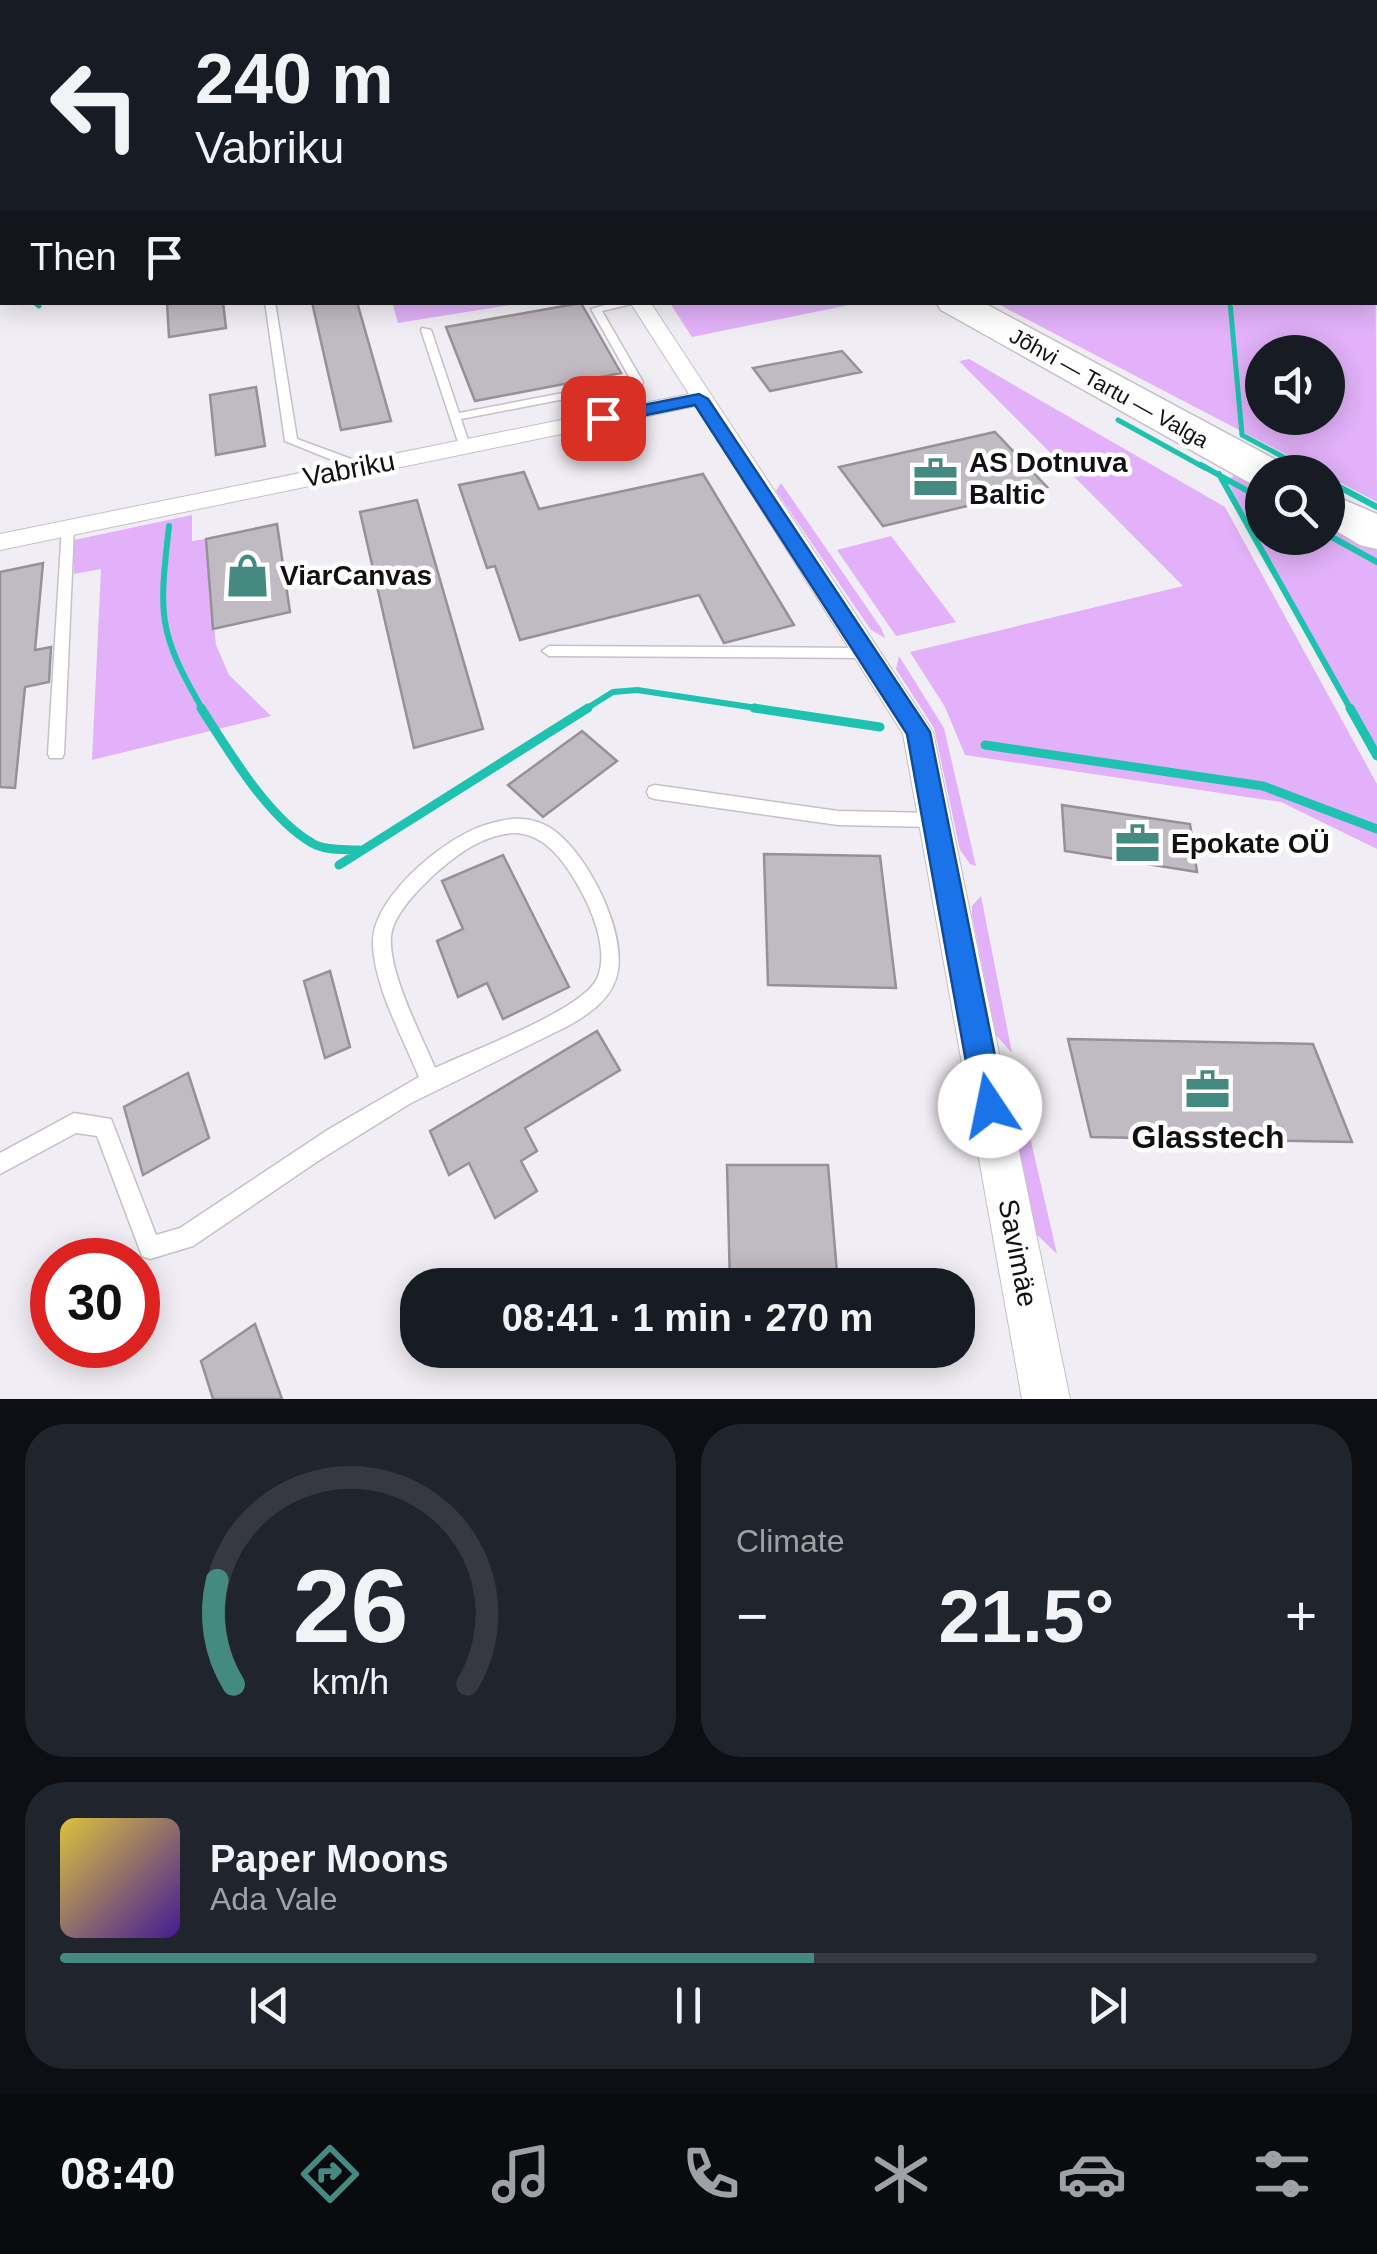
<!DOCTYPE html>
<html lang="en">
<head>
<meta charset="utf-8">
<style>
  body { margin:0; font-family:Helvetica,sans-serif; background:#20242c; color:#f1f3f6; height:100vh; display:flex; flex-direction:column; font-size:38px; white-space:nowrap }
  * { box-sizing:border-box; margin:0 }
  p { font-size:32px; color:#9ea1a6 }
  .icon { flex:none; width:55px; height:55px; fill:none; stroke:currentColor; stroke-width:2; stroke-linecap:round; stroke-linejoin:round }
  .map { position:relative; height:1399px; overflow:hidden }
  .side { display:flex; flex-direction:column; gap:25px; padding:25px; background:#0d0f14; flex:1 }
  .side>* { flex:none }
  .hud { position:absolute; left:0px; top:0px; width:1378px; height:305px; box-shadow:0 5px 25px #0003; background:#171b24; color:#f1f3f6; overflow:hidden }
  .tools { position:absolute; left:1245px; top:335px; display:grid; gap:20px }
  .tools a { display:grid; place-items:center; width:100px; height:100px; border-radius:50%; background:#171b24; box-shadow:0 5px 25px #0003; font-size:50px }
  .speed { position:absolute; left:30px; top:1238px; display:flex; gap:20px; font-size:50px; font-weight:700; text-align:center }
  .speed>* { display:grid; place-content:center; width:130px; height:130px; border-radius:50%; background:#171b24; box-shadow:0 5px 25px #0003; line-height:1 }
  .speed .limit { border:15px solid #d22; background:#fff; color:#111 }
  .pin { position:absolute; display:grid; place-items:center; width:85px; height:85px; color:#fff; margin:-42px; border-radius:20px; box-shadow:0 5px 15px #0006 }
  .me { position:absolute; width:110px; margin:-55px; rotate:349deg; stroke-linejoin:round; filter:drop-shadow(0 0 8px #0008) }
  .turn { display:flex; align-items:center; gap:35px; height:210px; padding:0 30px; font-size:45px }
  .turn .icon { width:130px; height:130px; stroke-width:2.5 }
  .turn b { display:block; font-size:70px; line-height:85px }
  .then { display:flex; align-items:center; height:95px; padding:0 30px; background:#0003; gap:20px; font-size:38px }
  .big { font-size:75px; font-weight:700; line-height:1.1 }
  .side .card { flex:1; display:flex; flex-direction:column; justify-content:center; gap:15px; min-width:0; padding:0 35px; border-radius:40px; background:#20242c }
  .side .dial { align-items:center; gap:0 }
  .dial svg { height:260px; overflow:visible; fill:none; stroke:#363941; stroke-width:7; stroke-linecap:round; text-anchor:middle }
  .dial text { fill:#f1f3f6; stroke:none }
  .song { display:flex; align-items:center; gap:30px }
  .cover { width:120px; height:120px; border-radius:15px; background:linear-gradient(135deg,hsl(50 70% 55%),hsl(260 70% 35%)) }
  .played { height:10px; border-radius:5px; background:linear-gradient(90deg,#458a80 60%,#363941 60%) }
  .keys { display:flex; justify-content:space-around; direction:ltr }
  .heat { display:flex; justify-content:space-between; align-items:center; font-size:55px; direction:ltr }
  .side .tiles { flex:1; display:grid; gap:25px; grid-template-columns:1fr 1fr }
  .card:last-child { grid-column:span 2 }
  .trip { position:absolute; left:400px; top:1268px; width:575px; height:100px; border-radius:40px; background:#171b24; box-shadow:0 5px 25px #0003; font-weight:700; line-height:100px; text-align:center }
  .dock { display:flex; height:160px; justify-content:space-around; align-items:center; background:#090b0e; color:#9ea1a6 }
  .dock .icon { width:70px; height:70px }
  .dock .on { color:#458a80 }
  .dock b { font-size:45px; color:#f1f3f6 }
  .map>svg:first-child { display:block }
  .green { fill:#e2b1f9; fill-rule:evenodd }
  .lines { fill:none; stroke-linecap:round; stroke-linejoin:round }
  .stream-far3 { stroke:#1fc2b0; stroke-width:4 }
  .stream-far2 { stroke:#1fc2b0; stroke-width:5 }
  .stream-far1 { stroke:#1fc2b0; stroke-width:6 }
  .stream { stroke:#1fc2b0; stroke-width:9 }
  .building { fill:#c0bbc2; stroke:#959197; stroke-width:2.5 }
  .lane-casing { stroke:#c5c0c7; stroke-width:3 }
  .street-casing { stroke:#c5c0c7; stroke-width:2 }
  .highway-casing { stroke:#c5c0c7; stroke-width:3 }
  .lane { fill:#fff; fill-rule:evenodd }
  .street { fill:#fff; fill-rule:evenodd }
  .highway { fill:#fff; fill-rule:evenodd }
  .route { fill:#1a73e8; stroke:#114b97; stroke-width:2.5 }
  .labels { text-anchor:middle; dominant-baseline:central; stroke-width:9; stroke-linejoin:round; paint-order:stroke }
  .far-street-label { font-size:22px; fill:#121012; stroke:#fff }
  .poi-label { font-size:28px; font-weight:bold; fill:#121012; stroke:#fff; text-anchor:start }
  .street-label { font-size:28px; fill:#121012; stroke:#fff }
  .near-poi-label { font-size:32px; font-weight:bold; fill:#121012; stroke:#fff }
</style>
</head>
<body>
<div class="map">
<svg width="1377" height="1399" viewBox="0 0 1377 1399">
  <rect width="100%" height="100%" fill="#f1edf4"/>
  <path class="green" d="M430,0H1221L1219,2Z
    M1375,192L1377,502L996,303L1375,302ZM1262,352H1328V418H1262Z
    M392,302H523V303L398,323Z
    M670,303H859L692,337Z
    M969,359L1225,507L1377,784V849L1281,802L965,755L945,707L910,652L1183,586L959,361Z
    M1237,473L1262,487V538H1328V523L1377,551V758L1227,481Z
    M781,483L881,628L885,638L871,630L776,491Z
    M192,515V541L206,539L216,645L229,675L271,716L92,760L101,569L74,574V540Z
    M891,536L956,622L896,636L837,550Z
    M899,656L944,728L976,866L970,864L960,850L934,728L896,669Z
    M981,896L1012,1053L996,1035L972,915V906Z
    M1014,1098H1021L1057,1254L1034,1232L1009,1107Z"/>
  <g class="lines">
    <path class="stream-far3" d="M1194,0H1202"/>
    <path class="stream-far2" d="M34,302L39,306
      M1230,302L1242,435L1304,468
      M1118,420L1205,468"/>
    <path class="stream-far1" d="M1201,465L1262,499
      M1299,465L1312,472
      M1219,474L1351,710
      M1328,481L1377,507
      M169,526C159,615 157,631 203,710
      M1328,535L1377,562
      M584,710L613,692L637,690L770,710"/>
    <path class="stream" d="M201,708C228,750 268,818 312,843C325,851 344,849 359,850
      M754,708L880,727
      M1350,708L1377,756
      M985,745L1263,786L1377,829
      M339,865L588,708"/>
  </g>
  <path class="building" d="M167,302H223L226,328L169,337Z
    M312,302H357L391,421L341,430Z
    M581,303L621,373L475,401L446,327Z
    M842,351L861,372L770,391L753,368Z
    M256,387L265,446L216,455L210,395Z
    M995,432L1047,487L883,526L839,467Z
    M524,472L539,509L703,474L794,625L724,643L699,595L520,640L495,566L487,568L459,485Z
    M417,500L483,729L414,748L360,512Z
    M277,524L290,612L213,629L206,539Z
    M43,563L35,650L51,647L49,682L25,687L15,788L0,787V572Z
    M582,731L617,761L543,817L508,785Z
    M1062,805L1190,824L1197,872L1065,851Z
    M764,854L880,856L896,988L768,985Z
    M503,855L569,987L503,1019L487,983L458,997L437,941L463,929L442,881Z
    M330,971L350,1047L325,1058L304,981Z
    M597,1031L620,1070L525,1128L537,1151L521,1161L537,1191L495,1218L469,1163L449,1175L430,1131Z
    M1068,1039L1313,1044L1352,1142L1091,1137Z
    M188,1073L209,1138L143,1175L124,1107Z
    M727,1165H828L838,1285H730Z
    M255,1324L282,1399H213L201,1361Z"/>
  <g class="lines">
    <defs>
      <path id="lane" d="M265,302H275L297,439L365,464V470H357L285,441Z
        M616,302H640L602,311L643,382L642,384L461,419L470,446L468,448H460L421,330L422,328L431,330L459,413L631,380L591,309Z
        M68,523L74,527L64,754L62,758H50L48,754L62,527Z
        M549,646L866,648L873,653L866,658L549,656L542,651Z
        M655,785L838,811L935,813L941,815L943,820L941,825L935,827L838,825L655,799L649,797L647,792L649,787Z
        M512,819C528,818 543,822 556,832C589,858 624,928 618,970C614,997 591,1013 568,1026L411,1103L318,1161L193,1246L150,1259L142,1256L97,1136L76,1133L0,1174V1153L74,1113L111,1119L156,1235L180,1228L329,1129L419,1077C403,1038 375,988 373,946C370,902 432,850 468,832C482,825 497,821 512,819ZM512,833C542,832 562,858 576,882C591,907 610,950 597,979C581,1011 470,1051 435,1068C422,1036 381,960 393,927C401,906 421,887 437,872C459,853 482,836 512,833Z"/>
      <path id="street" d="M0,0H38L39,1L0,6Z
        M1375,182H1377V193H1375Z
        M630,302H650L933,732L1070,1399H1022L903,734L696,406L0,550V534L689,394Z"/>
      <path id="highway" d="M392,0H417L418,2H394Z
        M936,302H982L1280,462L1286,472H1262V485L1248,482L941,310Z
        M1328,493L1377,514V549L1360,545L1328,526Z"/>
    </defs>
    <use href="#lane" class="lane-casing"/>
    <use href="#street" class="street-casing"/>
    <use href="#highway" class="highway-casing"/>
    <use href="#lane" class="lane"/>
    <use href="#street" class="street"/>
    <use href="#highway" class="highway"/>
  </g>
  <path class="route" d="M699,394L708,399L930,732L1005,1106L1001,1117L990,1121L979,1117L974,1106L907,734L695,405L603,424L594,418L603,413Z"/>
  <defs>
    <symbol id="office-bare" viewBox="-9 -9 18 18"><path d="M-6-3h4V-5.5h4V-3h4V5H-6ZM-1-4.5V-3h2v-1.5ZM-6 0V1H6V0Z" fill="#458a80" stroke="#fff" stroke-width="2.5" paint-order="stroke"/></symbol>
    <symbol id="shop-bare" viewBox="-9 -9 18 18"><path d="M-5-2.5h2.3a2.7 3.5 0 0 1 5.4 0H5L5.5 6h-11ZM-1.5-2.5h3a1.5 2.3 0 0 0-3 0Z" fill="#458a80" stroke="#fff" stroke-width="2.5" paint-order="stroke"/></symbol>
  </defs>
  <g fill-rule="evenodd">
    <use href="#office-bare" x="904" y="446" width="63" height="63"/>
    <use href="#shop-bare" x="216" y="544" width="63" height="63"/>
    <use href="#office-bare" x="1106" y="812" width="63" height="63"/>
    <use href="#office-bare" x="1176" y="1058" width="63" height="63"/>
  </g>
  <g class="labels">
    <g class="far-street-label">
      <text transform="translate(1109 388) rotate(29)">Jõhvi — Tartu — Valga</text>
    </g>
    <g class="poi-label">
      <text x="969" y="462">AS Dotnuva<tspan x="969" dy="32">Baltic</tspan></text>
      <text x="280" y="575">ViarCanvas</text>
      <text x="1171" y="843">Epokate OÜ</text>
    </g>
    <g class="street-label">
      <text transform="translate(349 469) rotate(-11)">Vabriku</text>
      <text transform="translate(1018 1253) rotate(79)">Savimäe</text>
    </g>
    <g class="near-poi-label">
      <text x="1208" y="1137">Glasstech</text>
    </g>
  </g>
</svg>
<div class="tools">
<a><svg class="icon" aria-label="sound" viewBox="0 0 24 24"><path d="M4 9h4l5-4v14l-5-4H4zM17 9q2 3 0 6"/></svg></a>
<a><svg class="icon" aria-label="search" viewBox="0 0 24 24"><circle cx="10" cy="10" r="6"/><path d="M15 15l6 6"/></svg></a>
</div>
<div class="speed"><div class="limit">30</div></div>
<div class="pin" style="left:603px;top:418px;background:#d93025"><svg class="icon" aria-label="arrive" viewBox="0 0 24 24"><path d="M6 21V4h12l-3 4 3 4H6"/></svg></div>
<svg class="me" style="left:990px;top:1106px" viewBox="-20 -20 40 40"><circle r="19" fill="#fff"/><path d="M0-13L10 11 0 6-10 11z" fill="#1a73e8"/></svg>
<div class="trip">08:41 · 1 min · 270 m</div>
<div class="hud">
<div class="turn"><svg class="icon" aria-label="left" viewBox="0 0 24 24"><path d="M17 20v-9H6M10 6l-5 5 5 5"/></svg><div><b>240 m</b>Vabriku</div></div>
<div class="then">Then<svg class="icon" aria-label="arrive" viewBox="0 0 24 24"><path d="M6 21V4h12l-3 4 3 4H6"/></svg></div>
</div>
</div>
<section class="side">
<div class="tiles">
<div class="card dial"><svg viewBox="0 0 100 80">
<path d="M14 69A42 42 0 1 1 86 69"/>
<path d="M14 69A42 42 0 0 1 9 37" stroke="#458a80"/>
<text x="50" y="56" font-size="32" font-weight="700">26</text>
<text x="50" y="72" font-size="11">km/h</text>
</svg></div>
<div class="card"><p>Climate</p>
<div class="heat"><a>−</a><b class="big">21.5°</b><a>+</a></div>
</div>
<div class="card">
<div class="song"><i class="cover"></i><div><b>Paper Moons</b><p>Ada Vale</p></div></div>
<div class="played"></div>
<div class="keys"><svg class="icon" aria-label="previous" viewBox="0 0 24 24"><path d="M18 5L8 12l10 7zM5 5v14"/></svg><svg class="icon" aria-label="pause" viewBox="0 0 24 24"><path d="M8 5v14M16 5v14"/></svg><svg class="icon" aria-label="next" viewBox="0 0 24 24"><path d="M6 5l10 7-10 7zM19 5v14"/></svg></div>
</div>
</div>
</section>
<nav class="dock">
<b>08:40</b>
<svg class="icon on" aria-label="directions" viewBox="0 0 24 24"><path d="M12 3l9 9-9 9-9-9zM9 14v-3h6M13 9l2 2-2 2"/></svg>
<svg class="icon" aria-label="music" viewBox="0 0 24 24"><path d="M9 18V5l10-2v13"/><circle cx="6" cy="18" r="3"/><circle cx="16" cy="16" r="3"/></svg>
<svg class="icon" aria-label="phone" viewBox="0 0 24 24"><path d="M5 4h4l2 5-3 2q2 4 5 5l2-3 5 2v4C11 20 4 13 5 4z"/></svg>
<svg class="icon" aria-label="climate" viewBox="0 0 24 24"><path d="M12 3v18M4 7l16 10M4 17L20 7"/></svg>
<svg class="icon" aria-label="car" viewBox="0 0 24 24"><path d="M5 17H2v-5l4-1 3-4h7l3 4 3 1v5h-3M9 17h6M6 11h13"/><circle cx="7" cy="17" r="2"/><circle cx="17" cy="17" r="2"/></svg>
<svg class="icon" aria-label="filters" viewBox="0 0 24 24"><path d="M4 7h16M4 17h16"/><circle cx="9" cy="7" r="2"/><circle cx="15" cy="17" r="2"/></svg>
</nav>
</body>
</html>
